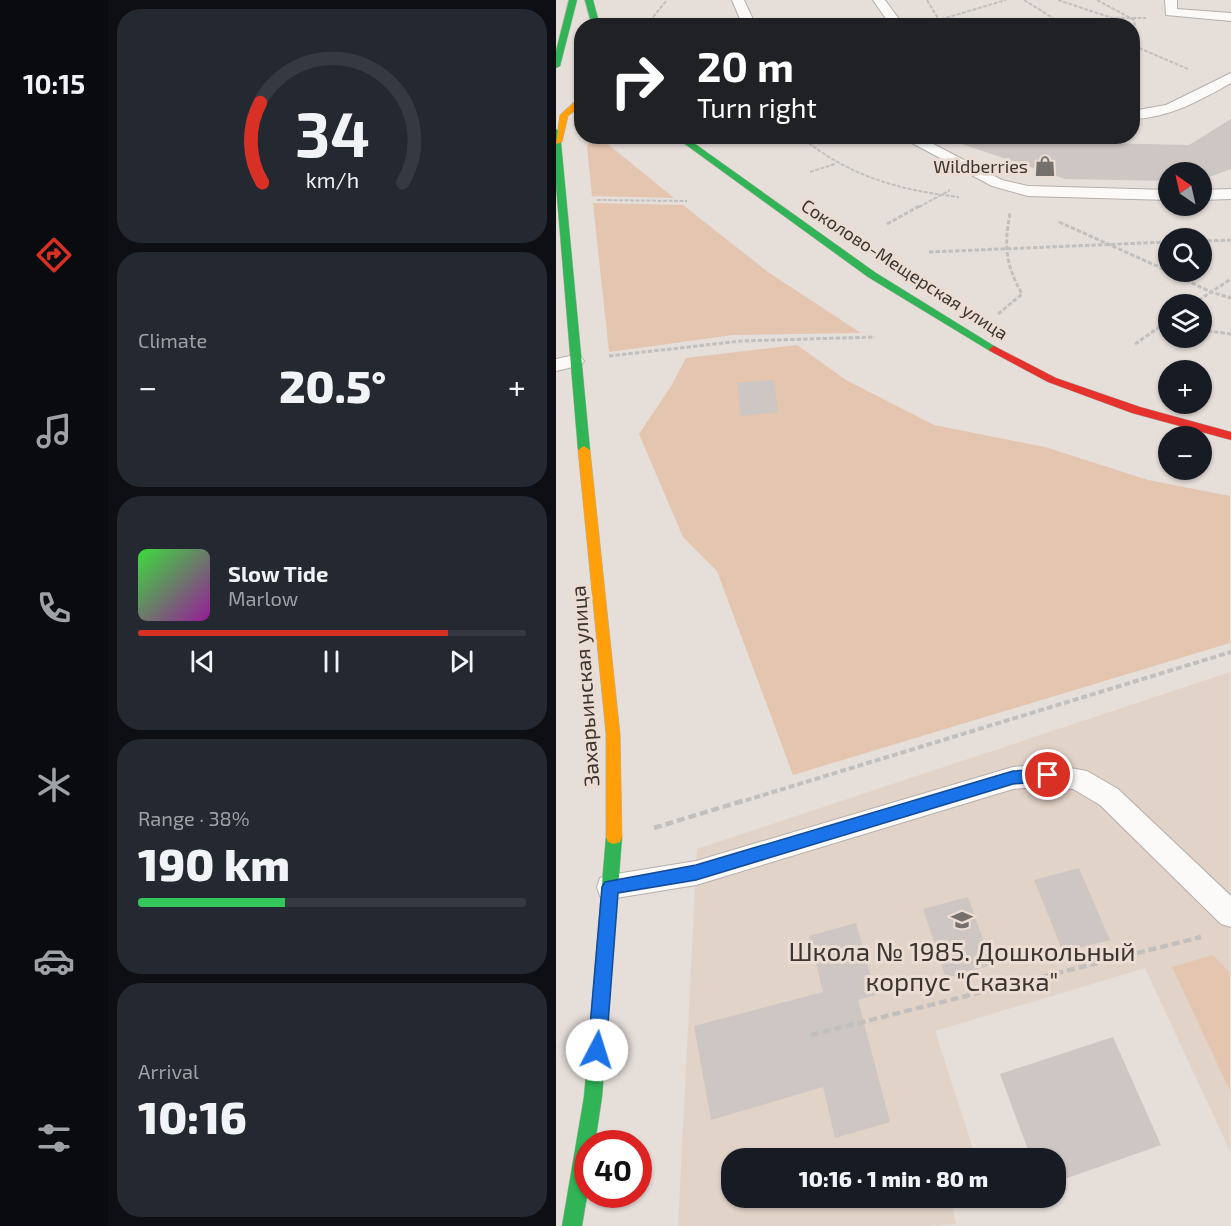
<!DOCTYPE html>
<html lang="en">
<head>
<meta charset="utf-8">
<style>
  body { margin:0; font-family:"Exo 2",sans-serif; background:#242831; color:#f1f3f6; height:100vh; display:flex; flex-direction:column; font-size:22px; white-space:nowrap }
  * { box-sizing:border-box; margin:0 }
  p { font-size:20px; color:#9ea1a6 }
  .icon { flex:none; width:33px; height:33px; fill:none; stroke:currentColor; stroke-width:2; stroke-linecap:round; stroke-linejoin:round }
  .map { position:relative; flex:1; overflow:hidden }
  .details { display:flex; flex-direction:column; gap:9px; padding:9px; background:#0d0f14; width:448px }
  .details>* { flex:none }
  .guide { position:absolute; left:18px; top:18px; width:566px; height:126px; border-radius:24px; box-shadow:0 2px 4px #0004; background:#202124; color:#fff; overflow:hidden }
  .needle { width:39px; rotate:326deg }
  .tools { position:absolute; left:602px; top:162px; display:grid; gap:12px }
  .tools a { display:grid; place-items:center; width:54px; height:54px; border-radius:50%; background:#171b24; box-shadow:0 2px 4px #0004; font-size:30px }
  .speed { position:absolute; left:18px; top:1130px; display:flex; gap:12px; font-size:30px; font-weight:700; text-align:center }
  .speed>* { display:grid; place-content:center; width:78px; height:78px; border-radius:50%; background:#171b24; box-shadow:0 2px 4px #0004; line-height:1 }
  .speed .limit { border:9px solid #d22; background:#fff; color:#111 }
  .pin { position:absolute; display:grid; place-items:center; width:51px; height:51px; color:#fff; margin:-26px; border:3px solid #fff; border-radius:50%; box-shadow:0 2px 6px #0007 }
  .me { position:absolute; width:66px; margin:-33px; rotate:5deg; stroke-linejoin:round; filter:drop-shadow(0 0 4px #0008) }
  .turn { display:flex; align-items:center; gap:21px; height:126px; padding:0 24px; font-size:27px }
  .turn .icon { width:78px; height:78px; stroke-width:2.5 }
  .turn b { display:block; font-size:42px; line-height:51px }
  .big { font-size:45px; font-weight:800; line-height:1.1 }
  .details .card { flex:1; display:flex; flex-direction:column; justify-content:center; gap:9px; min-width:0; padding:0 21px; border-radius:24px; background:#242831 }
  .details .dial { align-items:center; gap:0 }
  .dial svg { height:156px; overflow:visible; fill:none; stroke:#363941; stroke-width:7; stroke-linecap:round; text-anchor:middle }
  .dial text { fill:#f1f3f6; stroke:none }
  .song { display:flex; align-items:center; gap:18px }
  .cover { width:72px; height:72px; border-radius:9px; background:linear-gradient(135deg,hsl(120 70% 55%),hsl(300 70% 35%)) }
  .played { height:6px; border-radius:3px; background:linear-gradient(90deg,#d93025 80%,#363941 80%) }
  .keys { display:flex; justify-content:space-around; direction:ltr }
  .heat { display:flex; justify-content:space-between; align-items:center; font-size:33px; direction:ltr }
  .charge { height:9px; border-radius:4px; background:linear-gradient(90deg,#34c759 38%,#363941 0) }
  .trip { position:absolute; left:165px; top:1148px; width:345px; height:60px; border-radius:24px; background:#171b24; box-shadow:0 2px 4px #0004; font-weight:800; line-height:60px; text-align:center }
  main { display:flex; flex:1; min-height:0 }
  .menu { display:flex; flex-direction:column; width:108px; justify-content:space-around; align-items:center; background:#090b0e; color:#9ea1a6 }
  .menu .icon { width:42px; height:42px }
  .menu .current { color:#d93025 }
  .menu b { font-size:27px; color:#f1f3f6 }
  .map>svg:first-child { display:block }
  .built { fill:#e2d3c9 }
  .green { fill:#e4c5af }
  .building { fill:#cdc6c2 }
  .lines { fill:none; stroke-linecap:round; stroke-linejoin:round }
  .lane-casing { stroke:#b5afab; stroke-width:2 }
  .fast-casing { stroke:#b5afab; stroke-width:1 }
  .slow-casing { stroke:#b5afab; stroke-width:1 }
  .jam-casing { stroke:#b5afab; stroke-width:1 }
  .path-far3 { stroke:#c2c0be; stroke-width:2; stroke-dasharray:4 1.5; stroke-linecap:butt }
  .path-far2 { stroke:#c2c0be; stroke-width:3; stroke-dasharray:4.5 2; stroke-linecap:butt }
  .path-far1 { stroke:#c2c0be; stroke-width:4; stroke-dasharray:6 3; stroke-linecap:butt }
  .path { stroke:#c2c0be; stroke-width:4.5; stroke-dasharray:8 4; stroke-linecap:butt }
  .lane { fill:#fbfaf9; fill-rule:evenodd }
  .fast { fill:#30b455; fill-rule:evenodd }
  .slow { fill:#ff9f0a; fill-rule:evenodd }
  .jam { fill:#e5322d; fill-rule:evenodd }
  .route { fill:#1a73e8; stroke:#114b97; stroke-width:1.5 }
  .labels { text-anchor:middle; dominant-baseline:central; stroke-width:6; stroke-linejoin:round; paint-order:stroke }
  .far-poi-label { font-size:18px; fill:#3a3531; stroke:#ebddd4; text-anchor:end }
  .far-street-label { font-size:18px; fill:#3a3531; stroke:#ebddd4 }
  .street-label { font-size:21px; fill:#3a3531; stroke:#ebddd4 }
  .near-poi-label { font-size:26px; fill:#3a3531; stroke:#ebddd4 }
</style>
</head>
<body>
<main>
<nav class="menu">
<b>10:15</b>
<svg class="icon current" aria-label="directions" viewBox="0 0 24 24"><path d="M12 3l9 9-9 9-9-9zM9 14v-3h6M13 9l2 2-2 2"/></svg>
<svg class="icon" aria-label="music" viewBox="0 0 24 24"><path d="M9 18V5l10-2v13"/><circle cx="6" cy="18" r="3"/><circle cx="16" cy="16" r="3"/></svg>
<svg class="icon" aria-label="phone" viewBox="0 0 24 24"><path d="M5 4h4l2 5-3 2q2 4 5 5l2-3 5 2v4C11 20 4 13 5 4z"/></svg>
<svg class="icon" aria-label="climate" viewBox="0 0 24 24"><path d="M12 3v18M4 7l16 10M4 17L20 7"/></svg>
<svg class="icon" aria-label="car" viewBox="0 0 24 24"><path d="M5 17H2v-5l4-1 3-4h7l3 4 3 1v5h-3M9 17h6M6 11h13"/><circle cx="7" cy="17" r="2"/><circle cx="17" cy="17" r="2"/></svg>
<svg class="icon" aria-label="filters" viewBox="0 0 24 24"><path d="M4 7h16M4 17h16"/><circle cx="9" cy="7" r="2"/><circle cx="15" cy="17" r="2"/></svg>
</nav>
<section class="details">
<div class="card dial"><svg viewBox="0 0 100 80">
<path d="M14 69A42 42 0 1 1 86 69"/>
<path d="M14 69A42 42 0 0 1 13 28" stroke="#d93025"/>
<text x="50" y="56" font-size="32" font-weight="700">34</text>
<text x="50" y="72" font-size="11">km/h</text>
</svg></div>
<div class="card"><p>Climate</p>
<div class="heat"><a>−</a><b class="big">20.5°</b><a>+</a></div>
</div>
<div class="card">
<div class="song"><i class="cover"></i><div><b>Slow Tide</b><p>Marlow</p></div></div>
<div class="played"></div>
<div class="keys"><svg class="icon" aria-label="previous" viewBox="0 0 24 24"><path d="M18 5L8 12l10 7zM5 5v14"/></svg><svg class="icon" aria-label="pause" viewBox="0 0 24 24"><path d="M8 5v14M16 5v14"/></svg><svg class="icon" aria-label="next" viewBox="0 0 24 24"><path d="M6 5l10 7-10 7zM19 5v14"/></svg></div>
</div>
<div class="card"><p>Range · 38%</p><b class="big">190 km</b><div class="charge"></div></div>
<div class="card"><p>Arrival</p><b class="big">10:16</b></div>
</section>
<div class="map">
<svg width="675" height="1226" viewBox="0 0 675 1226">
  <rect width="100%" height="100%" fill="#e6ded9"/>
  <path class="built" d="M674,672V1151L589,968L379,1031L420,1158H176V1197H394L400,1224L374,1226H122L141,849Z"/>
  <path class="green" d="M37,137H43L118,198L36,196L31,147Z
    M37,203L127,205L212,272L305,333L177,335L53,352Z
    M241,345L290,380L378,425L489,447L592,480L674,496V643L237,775L161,571L127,537L83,434L114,388L130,358Z
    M657,955L674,973V1091L616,967Z"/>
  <path class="building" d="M675,119V169L645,180V172H612V181L509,179L400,142L401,136H490L502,142L633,145Z
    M218,380L222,412L185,416L181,383Z
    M523,868L554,940L507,952L478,880Z
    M412,897L436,965L390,978L367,909Z
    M300,923L320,995L302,1000L334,1122L279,1138L267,1087L155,1120L138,1026L267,992L253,936Z
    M557,1037L605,1145L500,1182V1158H475L444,1074Z"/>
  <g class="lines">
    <defs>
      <path id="lane" d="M176,0H188L200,26H187Z
        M317,0H329L348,26H335Z
        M609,0H621V9L675,13V21L610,15Z
        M675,73V83C643,101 613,118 576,119V111L610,105Z
        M343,136H362L446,180L472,186L612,190V200L472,196L436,186Z
        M675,189V199L645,200V190Z
        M19,355L25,357L28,361L25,365L0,371V359Z
        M492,764L531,771L562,789L675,896V927L665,924L544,805L517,789L492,786L457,789L140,885L54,899L44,896L41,887L44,878L54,875L140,861L457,767Z"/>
      <path id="fast" d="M13,0H21L4,66L0,68V51Z
        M29,0H37L44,26H36Z
        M0,129L4,132L34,450L28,454L22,450L0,185Z
        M118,136H128L320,273L443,349L442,351H434L312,277Z
        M58,830L64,832L66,837L46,1097L39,1143H32V1190L26,1226H6L28,1097L50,837L52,832Z"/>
      <path id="slow" d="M23,98H26V105L12,116L6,142L0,144L4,115Z
        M28,446L34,450L64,734L66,837L64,842L58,844L52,842L50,837V734L22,450Z"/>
      <path id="jam" d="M438,346L500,378L584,407L675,432V440L576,413L492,382L434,351L433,349Z"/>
    </defs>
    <use href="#lane" class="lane-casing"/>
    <use href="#fast" class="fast-casing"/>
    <use href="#slow" class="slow-casing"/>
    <use href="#jam" class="jam-casing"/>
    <path class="path-far3" d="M371,0L383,20
      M468,0L497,18L499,26
      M502,0L556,18H590
      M541,0L578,20L583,48L576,50
      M97,17L111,0
      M369,24L450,0
      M583,48L632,69
      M244,136C292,176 342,190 403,197
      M254,172L279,164
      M41,200L131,201
      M363,207L394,190"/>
    <path class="path-far2" d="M503,222L612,271
      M331,224L365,205
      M645,241L675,240
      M373,252L612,242
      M612,272L655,292L675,298
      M637,304L675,279
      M442,314L466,294C449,263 448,247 454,213
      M645,330L675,334
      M579,344L612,321
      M53,356L185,341L319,337"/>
    <path class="path-far1" d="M181,803L675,652"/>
    <path class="path" d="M98,828L186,801
      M255,1035L645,937"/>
    <use href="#lane" class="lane"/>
    <use href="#fast" class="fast"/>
    <use href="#slow" class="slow"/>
    <use href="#jam" class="jam"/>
  </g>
  <path class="route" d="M492,769L497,770L499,775L497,780L492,781L457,784L140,880L62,893L50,1050L47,1057L41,1059L34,1057L32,1050L46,887L49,882L140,865L457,771Z"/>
  <defs>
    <symbol id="shop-bare" viewBox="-9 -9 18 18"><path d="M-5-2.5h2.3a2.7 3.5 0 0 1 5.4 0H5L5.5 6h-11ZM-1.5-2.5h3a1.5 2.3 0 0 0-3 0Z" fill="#76706c" stroke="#ebddd4" stroke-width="2.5" paint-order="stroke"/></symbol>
    <symbol id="school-bare" viewBox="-9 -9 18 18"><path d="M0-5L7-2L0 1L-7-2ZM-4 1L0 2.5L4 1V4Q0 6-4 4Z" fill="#76706c" stroke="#ebddd4" stroke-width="2.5" paint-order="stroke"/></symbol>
  </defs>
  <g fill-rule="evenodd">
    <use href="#shop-bare" x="474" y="151" width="30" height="30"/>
    <use href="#school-bare" x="391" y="905" width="30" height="30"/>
  </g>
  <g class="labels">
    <g class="far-poi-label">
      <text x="472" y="166">Wildberries</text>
    </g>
    <g class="far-street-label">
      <text transform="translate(349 269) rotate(33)">Соколово-Мещерская улица</text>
    </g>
    <g class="street-label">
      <text transform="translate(28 686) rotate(-94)">Захарьинская улица</text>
    </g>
    <g class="near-poi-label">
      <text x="406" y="950">Школа № 1985. Дошкольный<tspan x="406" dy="30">корпус "Сказка"</tspan></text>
    </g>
  </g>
</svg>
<div class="tools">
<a><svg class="needle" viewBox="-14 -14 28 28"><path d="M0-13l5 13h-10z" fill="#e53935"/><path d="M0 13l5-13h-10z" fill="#9ea1a6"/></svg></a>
<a><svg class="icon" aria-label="search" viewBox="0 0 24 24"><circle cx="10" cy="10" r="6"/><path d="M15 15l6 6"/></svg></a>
<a><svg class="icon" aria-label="layers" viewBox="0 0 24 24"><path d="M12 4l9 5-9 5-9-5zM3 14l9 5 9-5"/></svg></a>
<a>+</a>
<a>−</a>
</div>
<div class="speed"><div class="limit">40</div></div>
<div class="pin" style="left:492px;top:775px;background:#d93025"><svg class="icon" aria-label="arrive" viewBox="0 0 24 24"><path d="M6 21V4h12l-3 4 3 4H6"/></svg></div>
<svg class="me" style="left:41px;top:1050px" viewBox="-20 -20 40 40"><circle r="19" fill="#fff"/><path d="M0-13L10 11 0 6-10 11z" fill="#1a73e8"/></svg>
<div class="trip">10:16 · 1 min · 80 m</div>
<div class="guide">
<div class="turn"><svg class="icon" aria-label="right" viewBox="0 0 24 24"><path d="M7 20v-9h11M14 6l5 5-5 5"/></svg><div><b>20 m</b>Turn right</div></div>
</div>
</div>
</main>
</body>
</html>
